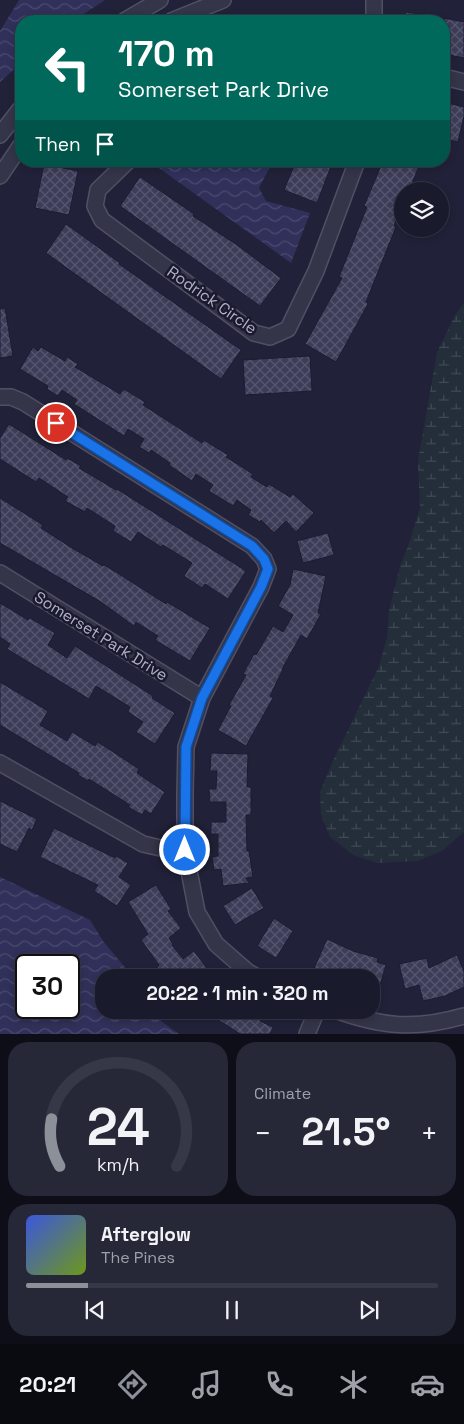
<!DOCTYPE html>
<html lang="en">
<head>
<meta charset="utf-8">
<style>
	:root { --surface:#191a2b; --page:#262737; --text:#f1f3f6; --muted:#9fa1a9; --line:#373847; --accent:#8c9099 }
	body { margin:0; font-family:"Space Grotesk",sans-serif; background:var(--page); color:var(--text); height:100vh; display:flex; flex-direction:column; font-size:19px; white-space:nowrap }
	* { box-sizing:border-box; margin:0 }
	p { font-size:16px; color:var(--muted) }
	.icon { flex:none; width:28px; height:28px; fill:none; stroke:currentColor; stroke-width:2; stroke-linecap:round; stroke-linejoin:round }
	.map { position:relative; height:1034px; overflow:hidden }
	.details { display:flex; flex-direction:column; gap:8px; padding:8px; background:#0e0e18; flex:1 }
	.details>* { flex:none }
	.hud { position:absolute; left:15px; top:15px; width:435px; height:152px; border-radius:20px; box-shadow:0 2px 8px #0003,0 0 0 1px var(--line); background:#00695c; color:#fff; overflow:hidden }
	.fabs { position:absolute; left:394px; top:182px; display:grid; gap:10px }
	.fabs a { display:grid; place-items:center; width:55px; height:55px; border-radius:50%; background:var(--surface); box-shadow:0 2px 8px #0003,0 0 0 1px var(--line); font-size:25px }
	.speed { position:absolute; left:15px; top:954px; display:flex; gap:10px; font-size:25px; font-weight:700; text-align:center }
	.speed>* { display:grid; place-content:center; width:65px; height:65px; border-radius:50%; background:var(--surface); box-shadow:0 2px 8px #0003,0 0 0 1px var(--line); line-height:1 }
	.speed .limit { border:2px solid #111; border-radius:8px; background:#fff; color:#111 }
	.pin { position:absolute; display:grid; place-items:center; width:42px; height:42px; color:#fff; margin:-21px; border:2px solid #fff; border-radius:50%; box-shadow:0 1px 5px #0007 }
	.me { position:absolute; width:55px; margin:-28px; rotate:0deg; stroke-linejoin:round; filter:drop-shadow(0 0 4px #0008) }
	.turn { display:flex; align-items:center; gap:18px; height:105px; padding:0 20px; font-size:22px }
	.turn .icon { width:65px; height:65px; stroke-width:2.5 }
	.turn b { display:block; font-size:35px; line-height:42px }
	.then { display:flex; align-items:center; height:48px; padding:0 20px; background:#0003; gap:10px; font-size:19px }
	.big { font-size:38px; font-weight:800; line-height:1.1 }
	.details .tile { flex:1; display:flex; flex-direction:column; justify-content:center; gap:8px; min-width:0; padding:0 18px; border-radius:20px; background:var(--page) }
	.details .dial { align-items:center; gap:0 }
	.dial svg { height:130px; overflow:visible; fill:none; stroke:var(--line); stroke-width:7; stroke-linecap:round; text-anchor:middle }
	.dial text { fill:var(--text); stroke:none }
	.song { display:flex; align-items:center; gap:15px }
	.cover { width:60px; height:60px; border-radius:8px; background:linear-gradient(135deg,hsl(230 70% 55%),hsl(80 70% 35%)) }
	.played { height:5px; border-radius:2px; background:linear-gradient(90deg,var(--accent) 15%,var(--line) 15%) }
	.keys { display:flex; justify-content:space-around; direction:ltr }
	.heat { display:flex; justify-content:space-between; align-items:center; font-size:28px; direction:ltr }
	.details .tiles { flex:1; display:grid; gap:8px; grid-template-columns:1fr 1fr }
	.tile:last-child { grid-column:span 2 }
	.trip { position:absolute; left:95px; top:969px; width:285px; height:50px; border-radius:20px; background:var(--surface); box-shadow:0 2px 8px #0003,0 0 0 1px var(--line); font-weight:800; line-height:50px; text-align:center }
	.tab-bar { display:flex; height:80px; justify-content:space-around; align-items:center; background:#0a0a11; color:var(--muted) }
	.tab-bar .icon { width:35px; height:35px }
	.tab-bar .current { color:var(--accent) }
	.tab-bar b { font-size:22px; color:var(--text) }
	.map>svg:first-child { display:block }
</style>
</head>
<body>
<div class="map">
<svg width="464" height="1034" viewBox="0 0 464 1034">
	<defs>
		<pattern id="wetland-marsh" width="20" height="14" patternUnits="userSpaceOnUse" patternTransform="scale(1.25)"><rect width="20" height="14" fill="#232e3a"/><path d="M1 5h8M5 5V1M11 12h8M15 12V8" fill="none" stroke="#404a55"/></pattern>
		<pattern id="water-waves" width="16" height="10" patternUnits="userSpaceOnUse" patternTransform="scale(1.25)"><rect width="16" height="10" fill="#30305a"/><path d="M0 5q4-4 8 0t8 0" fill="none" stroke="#4b4b70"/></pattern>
		<pattern id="building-cross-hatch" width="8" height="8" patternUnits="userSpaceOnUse" patternTransform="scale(1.25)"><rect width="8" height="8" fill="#3d3d59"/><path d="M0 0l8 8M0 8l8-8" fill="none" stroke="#56566f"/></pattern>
	</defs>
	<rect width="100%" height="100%" fill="#212239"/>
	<path fill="url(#wetland-marsh)" d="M464 303V832L442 851 417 861 377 863 353 855 330 837 321 815 320 792 332 763 379 666 387 637 389 611 400 566 408 546 420 508 418 461 437 352 455 315Z"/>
	<path fill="url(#water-waves)" fill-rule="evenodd" d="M19 0H105L73 21H21V63L0 82V31Z
		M173 161H273L259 188 266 201 310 213 291 263 159 168Z
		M0 877 90 920 103 941 133 977 104 978V1010H154L161 1021 179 1034H0ZM26 965H69V1008H26Z"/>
	<path fill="url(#building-cross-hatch)" stroke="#1c1c30" d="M406 12 432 16V21H405Z
		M444 18 464 22V58L444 54Z
		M444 102 464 107V116L458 142 444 139Z
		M296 161H333L317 203 284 190Z
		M383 161H421L409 191H402V205L394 226 396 227 366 302 368 304 336 362 305 344 342 278 339 277 367 207 364 206Z
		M44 164 78 171 69 215 35 208Z
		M140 177 194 214 193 216 237 245 281 278 260 306 120 206Z
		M66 224 120 263 119 264 241 350 221 379 46 253Z
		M5 308 13 356 0 358V309Z
		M33 347 38 351 41 347 65 361 67 357 78 364 75 367 120 394 124 389 145 402 143 405 202 443 204 440 228 455 226 457 253 474 251 477 267 487 269 484 290 497 293 494 314 513 296 532 286 521 274 533 261 520 260 522 248 515 251 510 237 500 233 506 209 491 213 485 196 474 192 481 169 465 170 463 151 450 149 453 139 447 144 439 128 429 124 436 74 404 77 400 62 390 58 396 47 389 48 386 20 369Z
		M310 356 312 391 245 395 243 360Z
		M9 424 66 460 67 458 81 466 79 468 116 490 117 489 246 571 228 599 205 584 202 588 184 576 192 563 163 545 161 547 138 532 131 542 113 531 115 526 87 508 85 512 65 501 68 497 39 478 36 482 0 459V438Z
		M0 498 43 525 41 528 72 548 103 566 104 565 119 574 166 604 167 602 210 628 190 661 155 640 158 636 136 622 134 626 101 602 0 543Z
		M328 533 334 555 303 563 297 541Z
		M293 569 326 576 318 613 321 614 307 639 301 635 282 669H283L270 696 273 698 246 746 218 730 231 706 229 705 246 675 243 674 254 654 256 655 273 626 283 632 293 615 278 606 290 585Z
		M0 603 28 620 30 618 55 633 48 645 67 658 75 646 153 696 152 698 175 713 155 744 136 732 143 722 128 712 130 707 96 686 89 699 7 649 10 644 0 637Z
		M0 682 48 711 40 725 67 741 72 732 95 746 98 742 139 769 137 773 165 792 151 814 145 810 142 815 128 807 130 805 89 779 88 781 78 775 79 773 0 725Z
		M211 753 248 754 247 787H251V815H246L247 851H249L253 877 246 878 249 883 223 886 221 869 214 870 212 857 218 856V834H211V822H226V802H210L209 789H216L217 771H210Z
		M0 801 37 819 32 830 29 828 17 852 0 844Z
		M54 828 115 858 116 856 128 863 119 877 131 885 117 906 94 891 98 885 40 857Z
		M156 885 171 909 168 911 181 928 169 938 173 944 172 945 183 959 194 951 214 978H165L157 967 159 965 141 940 148 934 128 902Z
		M252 888 264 908 235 925 223 906Z
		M274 918 293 931 276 958 257 946Z
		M327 939 353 951 378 958 377 962 386 965 374 1005H371V978H337L330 974 329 978H322L312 973Z
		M457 955 464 971V987L445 996 423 1001 419 985 405 989 399 964 427 958 429 968Z
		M203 1010H265L260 1021 273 1027 270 1034H240Z"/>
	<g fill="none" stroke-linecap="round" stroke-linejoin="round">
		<defs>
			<path id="minor" d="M374 0V21
				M124 21 160 0
				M171 21 223 0
				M444 77 464 82
				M0 135 21 108
				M128 161 98 190 95 206 102 220 254 333 270 337 288 329 316 271 357 161
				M0 176 21 145
				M0 397H11L23 402 252 546 264 559 268 569 261 587 202 698 186 747 185 793V850L197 912 216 944 248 972 259 978
				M0 573 202 698
				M0 763 143 844 165 849 185 850
				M335 1010C382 1027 416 1030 464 1016
				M307 1034 317 1010"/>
		</defs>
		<use href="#minor" stroke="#504f64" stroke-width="18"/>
		<use href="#minor" stroke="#353549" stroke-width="15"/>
	</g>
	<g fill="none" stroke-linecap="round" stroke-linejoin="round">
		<defs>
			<path id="route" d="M56 423 252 546 264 559 268 569 261 587 202 698 186 747 185 850"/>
		</defs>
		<use href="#route" stroke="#114b97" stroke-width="12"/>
		<use href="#route" stroke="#1a73e8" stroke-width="9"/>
	</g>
	<g text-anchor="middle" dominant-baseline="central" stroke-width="5" stroke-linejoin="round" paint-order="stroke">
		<g font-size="16" fill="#b0afc6" stroke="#1a1a2e">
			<text transform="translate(212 300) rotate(35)">Rodrick Circle</text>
			<text transform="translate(101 636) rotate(32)">Somerset Park Drive</text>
		</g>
	</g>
</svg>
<div class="fabs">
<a><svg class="icon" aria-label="layers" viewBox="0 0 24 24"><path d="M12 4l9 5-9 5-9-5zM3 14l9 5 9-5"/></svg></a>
</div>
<div class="speed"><div class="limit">30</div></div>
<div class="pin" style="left:56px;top:423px;background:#d93025"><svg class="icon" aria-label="arrive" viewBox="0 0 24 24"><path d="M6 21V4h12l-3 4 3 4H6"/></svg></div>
<svg class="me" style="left:185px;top:850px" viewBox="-20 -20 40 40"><circle r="17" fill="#1a73e8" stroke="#fff" stroke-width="3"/><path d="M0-11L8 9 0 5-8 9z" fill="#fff"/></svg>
<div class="trip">20:22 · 1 min · 320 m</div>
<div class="hud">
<div class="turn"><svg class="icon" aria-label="left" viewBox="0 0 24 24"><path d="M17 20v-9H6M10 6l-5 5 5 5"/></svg><div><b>170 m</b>Somerset Park Drive</div></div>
<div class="then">Then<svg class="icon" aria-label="arrive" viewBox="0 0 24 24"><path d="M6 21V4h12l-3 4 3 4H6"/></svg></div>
</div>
</div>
<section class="details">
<div class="tiles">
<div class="tile dial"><svg viewBox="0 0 100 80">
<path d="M14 69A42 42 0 1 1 86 69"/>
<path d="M14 69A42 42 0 0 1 9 40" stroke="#8c9099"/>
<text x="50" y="56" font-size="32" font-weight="700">24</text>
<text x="50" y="72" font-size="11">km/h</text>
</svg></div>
<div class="tile"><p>Climate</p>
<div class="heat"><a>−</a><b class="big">21.5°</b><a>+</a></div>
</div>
<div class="tile">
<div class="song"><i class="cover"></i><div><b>Afterglow</b><p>The Pines</p></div></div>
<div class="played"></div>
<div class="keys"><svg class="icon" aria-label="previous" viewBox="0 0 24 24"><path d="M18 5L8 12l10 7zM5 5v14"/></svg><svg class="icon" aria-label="pause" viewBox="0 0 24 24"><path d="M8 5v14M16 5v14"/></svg><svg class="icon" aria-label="next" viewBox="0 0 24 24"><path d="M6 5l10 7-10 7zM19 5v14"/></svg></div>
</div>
</div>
</section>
<nav class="tab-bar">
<b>20:21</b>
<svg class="icon current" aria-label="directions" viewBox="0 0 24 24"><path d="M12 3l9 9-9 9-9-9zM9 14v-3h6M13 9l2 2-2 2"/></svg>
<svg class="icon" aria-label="music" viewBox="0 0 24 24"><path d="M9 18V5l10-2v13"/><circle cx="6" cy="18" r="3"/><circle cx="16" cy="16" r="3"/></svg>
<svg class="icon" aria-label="phone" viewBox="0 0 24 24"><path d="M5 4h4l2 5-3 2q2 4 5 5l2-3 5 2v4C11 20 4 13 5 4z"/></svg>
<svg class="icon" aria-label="climate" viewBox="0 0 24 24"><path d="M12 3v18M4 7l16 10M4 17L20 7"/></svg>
<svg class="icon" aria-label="car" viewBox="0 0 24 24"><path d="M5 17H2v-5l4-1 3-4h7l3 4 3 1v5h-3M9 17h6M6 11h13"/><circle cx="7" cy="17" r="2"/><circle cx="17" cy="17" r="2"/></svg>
</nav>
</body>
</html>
